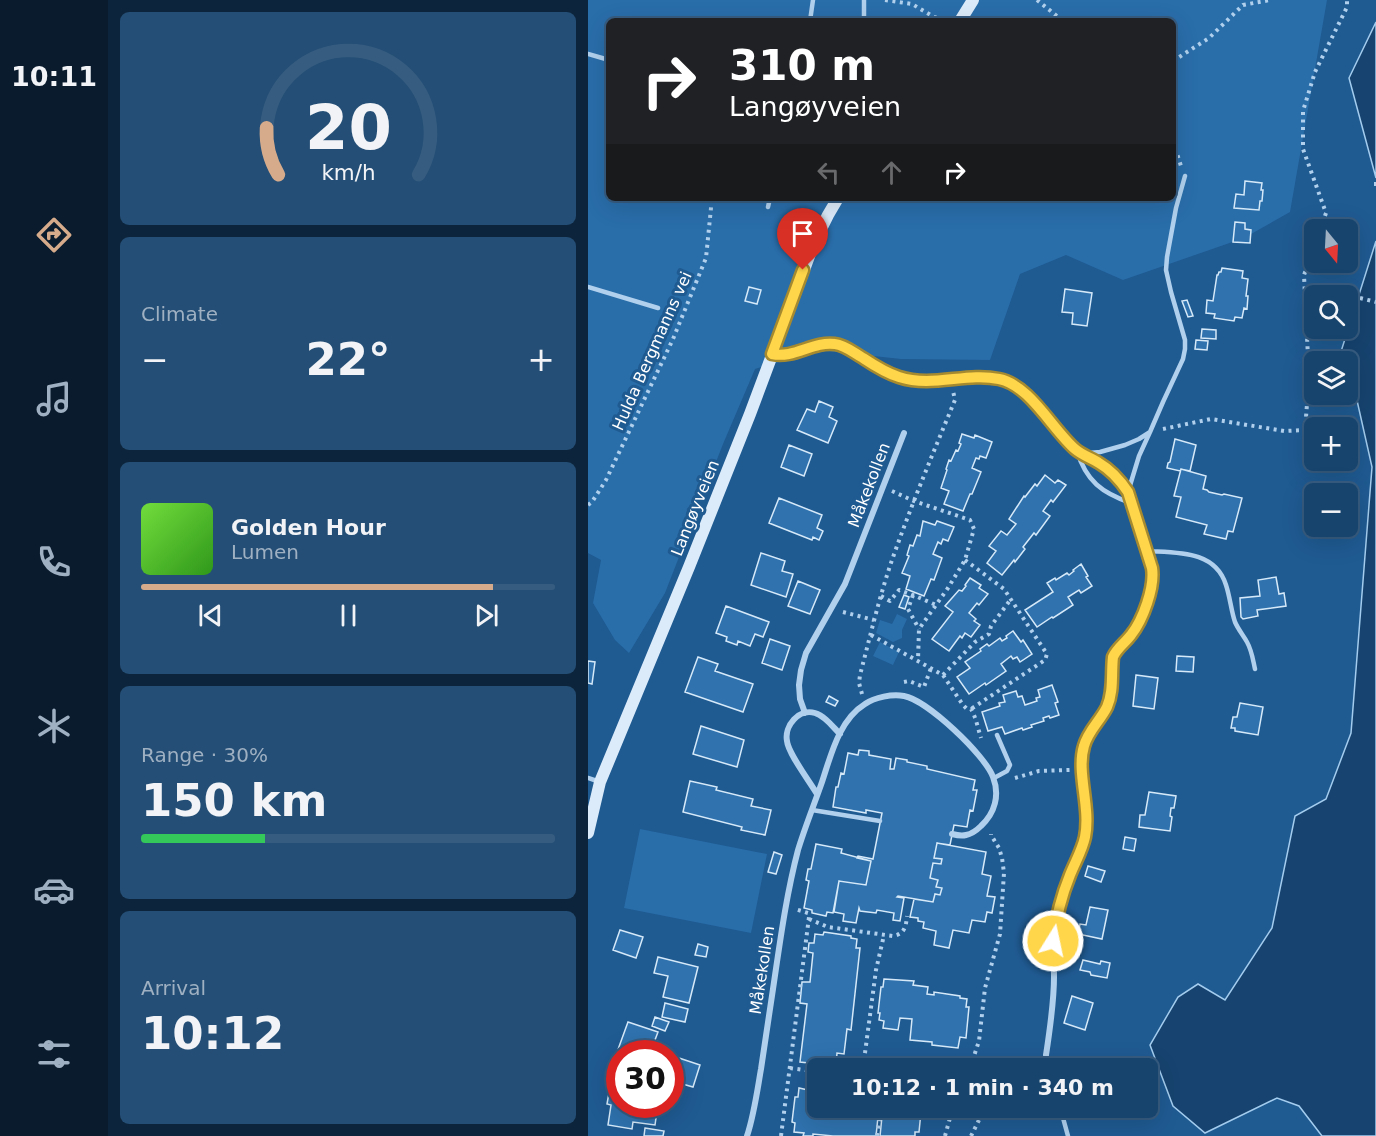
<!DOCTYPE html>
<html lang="en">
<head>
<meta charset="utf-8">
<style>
	:root { --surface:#17446d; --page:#244e75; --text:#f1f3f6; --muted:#9eb0c2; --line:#365c80; --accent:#d6ab8b }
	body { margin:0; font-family:"DejaVu Sans",sans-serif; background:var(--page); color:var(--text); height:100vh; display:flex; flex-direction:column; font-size:22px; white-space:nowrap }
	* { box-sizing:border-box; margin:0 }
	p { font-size:20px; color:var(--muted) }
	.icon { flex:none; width:33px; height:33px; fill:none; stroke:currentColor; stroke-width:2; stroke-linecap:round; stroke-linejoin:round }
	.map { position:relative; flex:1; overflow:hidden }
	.panel { display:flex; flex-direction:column; gap:12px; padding:12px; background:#0d253c; width:480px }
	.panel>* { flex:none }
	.guide { position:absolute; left:18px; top:18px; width:570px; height:183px; border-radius:9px; box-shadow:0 6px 24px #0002,0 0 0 2px var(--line); background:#202124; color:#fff; overflow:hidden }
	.needle { width:39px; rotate:162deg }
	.tools { position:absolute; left:716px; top:219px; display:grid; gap:12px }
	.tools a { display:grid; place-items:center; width:54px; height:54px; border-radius:9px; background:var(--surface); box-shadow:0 6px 24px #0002,0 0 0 2px var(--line); font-size:30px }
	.speed { position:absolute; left:18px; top:1040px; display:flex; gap:12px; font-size:30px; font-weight:700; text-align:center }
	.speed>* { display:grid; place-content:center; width:78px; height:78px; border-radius:50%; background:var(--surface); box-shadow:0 6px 24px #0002,0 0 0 2px var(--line); line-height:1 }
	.speed .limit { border:9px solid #d22; background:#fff; color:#111 }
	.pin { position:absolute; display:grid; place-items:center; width:51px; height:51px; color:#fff; margin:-62px -26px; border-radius:50% 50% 50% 0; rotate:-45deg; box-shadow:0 0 6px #0007 }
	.pin .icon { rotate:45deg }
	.me { position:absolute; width:66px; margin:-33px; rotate:10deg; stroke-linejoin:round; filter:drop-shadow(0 0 4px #0008) }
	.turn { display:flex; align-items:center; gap:21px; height:126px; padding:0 24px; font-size:27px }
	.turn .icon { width:78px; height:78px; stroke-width:2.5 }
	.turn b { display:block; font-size:42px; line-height:51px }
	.lanes { display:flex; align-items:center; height:57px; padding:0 24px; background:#0003; justify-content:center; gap:30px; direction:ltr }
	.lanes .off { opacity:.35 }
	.big { font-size:45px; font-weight:600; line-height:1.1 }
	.panel .tile { flex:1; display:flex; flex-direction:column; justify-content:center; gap:9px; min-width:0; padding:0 21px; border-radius:9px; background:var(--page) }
	.panel .dial { align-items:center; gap:0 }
	.dial svg { height:156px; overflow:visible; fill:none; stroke:var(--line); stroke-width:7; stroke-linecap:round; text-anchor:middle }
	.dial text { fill:var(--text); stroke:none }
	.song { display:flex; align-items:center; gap:18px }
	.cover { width:72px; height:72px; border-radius:9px; background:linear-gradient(135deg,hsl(100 70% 55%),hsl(110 70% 35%)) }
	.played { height:6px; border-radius:3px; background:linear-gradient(90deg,var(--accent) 85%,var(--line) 85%) }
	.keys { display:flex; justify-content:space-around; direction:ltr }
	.heat { display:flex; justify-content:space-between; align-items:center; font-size:33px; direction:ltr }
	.charge { height:9px; border-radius:4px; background:linear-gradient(90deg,#34c759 30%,var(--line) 0) }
	.trip { position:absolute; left:219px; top:1058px; width:351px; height:60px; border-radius:9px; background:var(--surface); box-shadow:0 6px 24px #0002,0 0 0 2px var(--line); font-weight:600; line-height:60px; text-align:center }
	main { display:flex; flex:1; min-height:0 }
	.dock { display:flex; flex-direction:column; width:108px; justify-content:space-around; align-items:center; background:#091b2c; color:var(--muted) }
	.dock .icon { width:42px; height:42px }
	.dock .active { color:var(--accent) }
	.dock b { font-size:27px; color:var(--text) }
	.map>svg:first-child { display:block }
</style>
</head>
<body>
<main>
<nav class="dock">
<b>10:11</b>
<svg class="icon active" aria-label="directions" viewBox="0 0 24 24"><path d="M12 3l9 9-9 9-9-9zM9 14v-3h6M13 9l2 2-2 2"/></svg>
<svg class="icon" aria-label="music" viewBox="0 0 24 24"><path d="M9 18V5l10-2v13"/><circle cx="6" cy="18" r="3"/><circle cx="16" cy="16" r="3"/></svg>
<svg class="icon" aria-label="phone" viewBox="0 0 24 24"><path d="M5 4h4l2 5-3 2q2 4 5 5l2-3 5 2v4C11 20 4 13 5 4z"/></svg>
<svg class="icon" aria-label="climate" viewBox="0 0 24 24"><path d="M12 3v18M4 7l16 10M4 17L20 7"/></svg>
<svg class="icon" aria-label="car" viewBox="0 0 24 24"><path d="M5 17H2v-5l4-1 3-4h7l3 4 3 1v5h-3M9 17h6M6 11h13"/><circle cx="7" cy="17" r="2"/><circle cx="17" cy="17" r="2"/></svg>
<svg class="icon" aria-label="filters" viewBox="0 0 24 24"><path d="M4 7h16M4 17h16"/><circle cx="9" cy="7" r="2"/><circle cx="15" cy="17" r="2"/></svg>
</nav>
<section class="panel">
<div class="tile dial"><svg viewBox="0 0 100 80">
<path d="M14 69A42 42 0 1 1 86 69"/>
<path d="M14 69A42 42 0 0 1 8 45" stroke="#d6ab8b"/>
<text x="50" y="56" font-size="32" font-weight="700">20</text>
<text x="50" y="72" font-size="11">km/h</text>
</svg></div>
<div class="tile"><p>Climate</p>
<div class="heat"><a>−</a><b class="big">22°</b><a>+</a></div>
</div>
<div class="tile">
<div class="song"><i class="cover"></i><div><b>Golden Hour</b><p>Lumen</p></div></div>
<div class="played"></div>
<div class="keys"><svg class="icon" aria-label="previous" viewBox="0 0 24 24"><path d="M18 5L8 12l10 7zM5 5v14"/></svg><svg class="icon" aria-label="pause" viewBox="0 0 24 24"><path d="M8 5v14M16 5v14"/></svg><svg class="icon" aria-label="next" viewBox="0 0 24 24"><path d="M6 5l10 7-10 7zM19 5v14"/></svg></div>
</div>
<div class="tile"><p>Range · 30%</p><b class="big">150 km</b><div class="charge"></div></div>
<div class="tile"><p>Arrival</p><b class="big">10:12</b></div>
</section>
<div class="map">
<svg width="788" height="1136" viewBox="0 0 788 1136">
	<rect width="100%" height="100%" fill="#1f5a91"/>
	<path fill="#296da9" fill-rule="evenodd" d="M0 0H739L702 212 656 238 535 280 478 255 432 274 402 360 313 359 230 350 167 369 135 444 77 593 41 653 27 640 5 603 13 560 0 553ZM21 21H585V198H21Z
		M309 614 319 619 314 630V638L305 642 288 633 292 620 304 624Z
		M292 642 311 652 305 665 285 656Z
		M52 829 179 854 163 933 36 908Z"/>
	<path fill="#16436f" stroke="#a3ccee" stroke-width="1.5" d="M788 22V178L761 78Z
		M788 241V1136H734L711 1106 689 1098 617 1133 585 1106 562 1045 590 997 610 984 637 1000 684 928 707 816 738 799 763 733 784 467 768 396 759 388V362L750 361Z"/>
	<path fill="#2f72ae" stroke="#d5e9f9" stroke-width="1.5" d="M657 181 674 183 673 190H675L674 201H672L671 210 646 208 648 194 656 195Z
		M647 222 657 223V229L663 230 662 243 645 242Z
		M634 268 655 271 654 278 660 279 658 296H660L659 309 656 308 654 318 647 317 646 321 626 318 627 314 618 313 619 300 625 301 629 275H630L631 272H633Z
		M161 287 173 290 169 304 157 301Z
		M477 289 504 293 499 326 484 324 485 313 474 312Z
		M599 300 605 316 600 317 594 301Z
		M614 329 628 330V339L613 338Z
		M608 340 620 341 619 350 607 349Z
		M231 401 245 407 241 417 249 421 240 443 209 430 219 409 227 412Z
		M374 434 386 438 387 435 404 442 398 458 392 456 391 459 388 458 384 468 393 472 384 494H382L375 511 356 504 361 491 353 488 359 470 358 469 361 460 363 461 368 450 370 451 373 444 371 443Z
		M587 439 608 445 602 471 593 469 592 471 579 468 580 463 582 462Z
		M201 445 224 454 216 476 193 467Z
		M593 469 618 476 615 489 619 490 621 492 634 495 636 494 654 498 645 532 640 531 638 539 616 534 619 525 588 517 593 497 586 496Z
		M457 475 467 483 470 480 478 485 465 502 463 500 455 511 462 516 448 535 446 533 435 547 437 549 427 562 426 560 414 575 399 563 408 551 401 546 413 531 419 535 428 524 421 519 436 496 437 497 447 484 449 486Z
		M191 498 234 515 229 528 235 531 231 540 225 537 224 540 181 523Z
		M335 521 347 525 349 521 366 527 360 541 355 539 353 544 350 542 345 554 354 558 346 580 343 579 336 596 318 589 322 576 314 573 321 556 319 555 322 545 325 546 329 535 332 536Z
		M173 553 197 561 194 571 205 574 198 597 163 585Z
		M493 564 500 576 498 577 504 586 493 593 491 590 480 597 485 605 465 618 464 617 449 627 437 610 465 592 459 583 467 578 468 580 479 573 481 575 486 571 485 570Z
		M688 577 691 594 696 593 698 606 669 610 670 616 655 619 653 617 652 598 672 596 670 580Z
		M382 578 393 585 391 588 400 594 391 605 389 603 381 613 388 619 386 621 392 625 383 637 377 633 374 638 372 636 361 651 344 639 365 612 357 606 371 590 374 591 378 586 377 585Z
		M210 581 232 590 222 614 200 606Z
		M316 595 321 597 317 609 311 607Z
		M138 606 181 622 175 637 167 634 162 646 150 641 149 645 138 641 139 637 128 633Z
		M425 631 433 642 435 640 444 654 432 662 429 657 425 659 423 656 413 664 418 671 398 685 397 683 381 694 369 677 382 668 377 662 393 651 392 649 399 644 401 646 412 638 414 641 419 638 418 636Z
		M182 639 202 646 194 670 174 663Z
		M589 656 606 657 605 672 588 671Z
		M110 657 130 664 127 671 165 684 155 712 97 692Z
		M0 661 7 662 4 684 0 683Z
		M548 675 570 678 566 709 545 706Z
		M464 685 470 702 467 703 471 715 462 718 461 716 455 718 456 721 443 725 444 727 435 730 434 728 417 734 414 727 400 731 394 712 412 706 411 703 417 702 415 695 428 691 430 697 434 696 437 705 449 701 448 698 452 697 450 690Z
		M241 696 250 701 247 706 238 702Z
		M652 703 675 707 670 735 647 731V728H643L645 717H649Z
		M113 726 156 740 149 767 105 754Z
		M271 750 281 751V755L303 759 302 769H306L308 758 319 760V762L339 766V769L387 780 385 790H389L385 811 382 810 379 827 366 825 362 845 349 843 346 858 354 859 353 864 345 863 342 878 350 880 348 887 354 888 352 895 347 894 345 902 310 896 309 897 316 898 312 921 305 920 306 913 289 910 288 913 272 911 271 908 268 923 255 921 256 914 246 912 251 881 278 885 283 861 269 858 270 856 285 859 294 813 278 810V813L245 807 248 787H250L253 773 256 774 260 753 270 755Z
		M102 781 129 787 128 790 165 799 163 806 183 810 177 835 153 830 154 827 95 812Z
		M561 792 588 796 586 808H583L582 816 584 817 582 831 551 827 552 815H557Z
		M537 837 548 839 546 851 535 849Z
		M349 843 398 852 394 874 403 876 399 896 407 897 404 913 399 912 397 922 384 920 381 933 365 930 361 948 346 945 348 931 335 928 336 922 330 921V918L322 917 326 899 345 902 347 894 352 895 354 888 348 887 350 880 342 878 345 863 353 864 354 859 346 858Z
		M228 844 254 849 253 853 283 861 278 885 251 881 245 913 239 912 238 916 224 913V910L216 908 221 881 218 880 220 869H223Z
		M186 852 194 855 188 874 180 872Z
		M500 866 517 871 513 882 497 876Z
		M502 907 520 910 514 939 490 934 492 924 498 925Z
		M32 930 55 937 48 958 25 950Z
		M236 932 263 936V938L269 939 268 948H272L263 1030 259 1029 256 1054 249 1053 248 1066 212 1062 219 1004 212 1003 214 982H222L225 953 220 952 221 943H226L227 934 235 935Z
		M110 944 120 947 118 957 107 955Z
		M70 957 110 967 101 1003 75 997 80 976 66 973Z
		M495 960 512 964 513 961 522 963 519 978 503 975 502 972 492 970Z
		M296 979 326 981 325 985 340 987 339 994 346 995V992L372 996V998L379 999 378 1007H381L378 1038 372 1037 370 1048 344 1045V1042L322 1040 324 1019 312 1018 310 1030 295 1028 296 1021 291 1020 292 1013H290L293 987H295Z
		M484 996 505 1003 497 1030 476 1023Z
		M77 1003 100 1009 97 1022 74 1017Z
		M67 1017 81 1022 77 1031 64 1026Z
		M40 1022 70 1032 67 1040 69 1041 66 1049H64L62 1053H32V1056L28 1055Z
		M91 1058 112 1065 105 1087 84 1081Z
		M22 1087 32 1089V1104H70L67 1125 45 1122 44 1129 20 1125 23 1105 19 1104Z
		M220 1087 230 1088V1107H291L288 1136H245L225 1134V1136H215L216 1133 206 1132 207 1123 204 1122 207 1097H210L211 1088 220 1090Z
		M295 1107H328L327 1111 333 1112 331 1132H327V1136H292Z
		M57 1128 76 1131 75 1136H56Z"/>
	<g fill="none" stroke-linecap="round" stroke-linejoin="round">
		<path stroke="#b0d0ed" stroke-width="4" stroke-dasharray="3 4.5" stroke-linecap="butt" d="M297 0 324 4 346 17 359 20
			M449 0 475 21
			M585 61 621 38 655 5 682 0
			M585 141 593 166
			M786 184H788
			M732 230 738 213 715 149V111L727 72 759 7V0
			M772 298 788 302
			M575 429 623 419 696 431 717 430 721 378 716 275 726 248
			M304 491 326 501 382 520 386 529 377 560 360 588 331 629 330 660
			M0 505 4 502 18 480 85 339 118 258 124 198
			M377 560 416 589 459 654 457 660 383 709
			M325 595 320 609 331 629
			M293 596 302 601 311 590 325 595 348 605
			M255 612 286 620
			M283 635 355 675 375 705 379 709H383C388 717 390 729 393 738
			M355 675 387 642 401 634 403 626 423 599
			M316 682 321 681 336 687 343 668
			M274 694 271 683 272 675C282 637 291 598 304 560 323 506 345 453 367 400L365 391
			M427 778 451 771 482 770
			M221 919 240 927 305 936C317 934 318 926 319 916
			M277 1061 335 1068
			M202 1068 230 1072
			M275 1068 288 970 296 935
			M382 1068 391 1041 397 988 412 934 416 873 414 858 411 848 403 835V834
			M193 1136 221 917 220 913 207 909
			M289 1136 293 1107
			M357 1136 365 1107
			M383 1136 391 1120 404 1107"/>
		<path stroke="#b0d0ed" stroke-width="4.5" d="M276 0V21
			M222 21 225 0
			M0 54 21 60
			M180 207 182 198
			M0 287 70 308
			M540 492 551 456 562 432
			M543 503C514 493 498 481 489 451L501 453 512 452 537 445 551 439 562 432 575 402 595 359 597 349V340L583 292 578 270 579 257 588 208 597 176
			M558 551C589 553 627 550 638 585 642 597 643 610 647 622 650 629 655 635 659 642 664 651 665 660 667 669
			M0 778 12 782
			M406 778 419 771 422 765 409 735
			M224 810 292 821
			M458 1055 462 1068
			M472 1107 480 1136"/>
		<path stroke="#b0d0ed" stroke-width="6" d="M185 354C206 359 225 341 247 344 264 346 279 363 294 371 299 373 306 375 311 377 345 388 378 372 411 379 442 385 464 429 487 449 494 455 503 458 511 463 523 470 532 479 540 492L563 568C567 587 555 620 543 635 537 642 529 648 525 657 523 674 526 691 519 706 512 722 498 733 495 750 490 774 501 799 499 823 497 845 489 856 482 875 476 890 471 906 467 923 464 941 466 959 466 977 466 1003 462 1029 458 1055
			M217 713 212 699 211 685 213 670 218 653 257 584 316 433
			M229 794C222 782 200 753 199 741 196 726 211 708 227 713 237 716 245 727 252 734
			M159 1136C166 1115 169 1092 173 1069 177 1043 181 1016 185 989 192 942 198 896 210 850 217 827 226 805 234 782 243 755 251 720 277 704 287 697 304 694 316 696 339 700 397 755 405 777 412 795 407 813 393 826 389 830 383 834 378 835 374 836 368 835 364 834"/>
		<path stroke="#dcebfa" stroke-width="12" d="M372 21 385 0
			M0 833 12 782 101 567 162 414 226 243 240 215 250 198"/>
	</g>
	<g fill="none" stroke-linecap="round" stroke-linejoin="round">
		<defs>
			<path id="route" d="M215 270 184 354C206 359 225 341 247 344 257 345 266 353 275 358 287 366 298 373 311 377 345 388 378 372 411 379 442 385 464 429 487 449 494 455 503 458 511 463 523 470 532 480 540 492L564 568C567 587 555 620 543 635 537 643 529 648 525 657 523 674 526 691 519 707 512 721 500 731 496 746 488 772 503 807 497 837 494 851 487 862 482 875 473 897 468 918 465 941"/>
		</defs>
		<use href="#route" stroke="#a68a30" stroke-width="15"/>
		<use href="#route" stroke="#ffd54a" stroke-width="10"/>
	</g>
	<g text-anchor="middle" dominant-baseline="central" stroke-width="6" stroke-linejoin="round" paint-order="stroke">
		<g font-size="16" fill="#fff" stroke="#1f5a91">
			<text transform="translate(64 351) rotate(-66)">Hulda Bergmanns vei</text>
			<text transform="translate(281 485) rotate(-69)">Måkekollen</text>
			<text transform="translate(107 508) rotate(-68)">Langøyveien</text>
			<text transform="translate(174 970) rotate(-81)">Måkekollen</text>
		</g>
	</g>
</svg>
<div class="tools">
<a><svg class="needle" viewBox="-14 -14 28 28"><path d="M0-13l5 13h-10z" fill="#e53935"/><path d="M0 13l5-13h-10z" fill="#9eb0c2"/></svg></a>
<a><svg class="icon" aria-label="search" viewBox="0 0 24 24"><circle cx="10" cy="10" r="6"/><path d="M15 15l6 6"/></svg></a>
<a><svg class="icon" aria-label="layers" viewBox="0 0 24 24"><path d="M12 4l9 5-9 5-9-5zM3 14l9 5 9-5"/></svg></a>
<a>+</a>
<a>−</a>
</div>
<div class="speed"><div class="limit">30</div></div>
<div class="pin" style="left:215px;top:270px;background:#d93025"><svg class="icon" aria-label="arrive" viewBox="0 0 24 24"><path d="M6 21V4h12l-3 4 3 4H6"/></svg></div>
<svg class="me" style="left:465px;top:941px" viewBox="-20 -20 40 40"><circle r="17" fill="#ffd54a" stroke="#fff" stroke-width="3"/><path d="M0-11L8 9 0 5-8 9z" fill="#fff"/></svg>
<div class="trip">10:12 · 1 min · 340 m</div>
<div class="guide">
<div class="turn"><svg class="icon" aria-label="right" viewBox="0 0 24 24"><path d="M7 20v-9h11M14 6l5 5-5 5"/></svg><div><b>310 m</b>Langøyveien</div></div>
<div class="lanes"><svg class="icon off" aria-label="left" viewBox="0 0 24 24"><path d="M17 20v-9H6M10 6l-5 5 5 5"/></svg><svg class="icon off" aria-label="ahead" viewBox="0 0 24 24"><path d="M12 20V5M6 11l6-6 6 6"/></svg><svg class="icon" aria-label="right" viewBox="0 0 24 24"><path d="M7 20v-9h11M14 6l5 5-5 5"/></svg></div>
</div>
</div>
</main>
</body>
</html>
